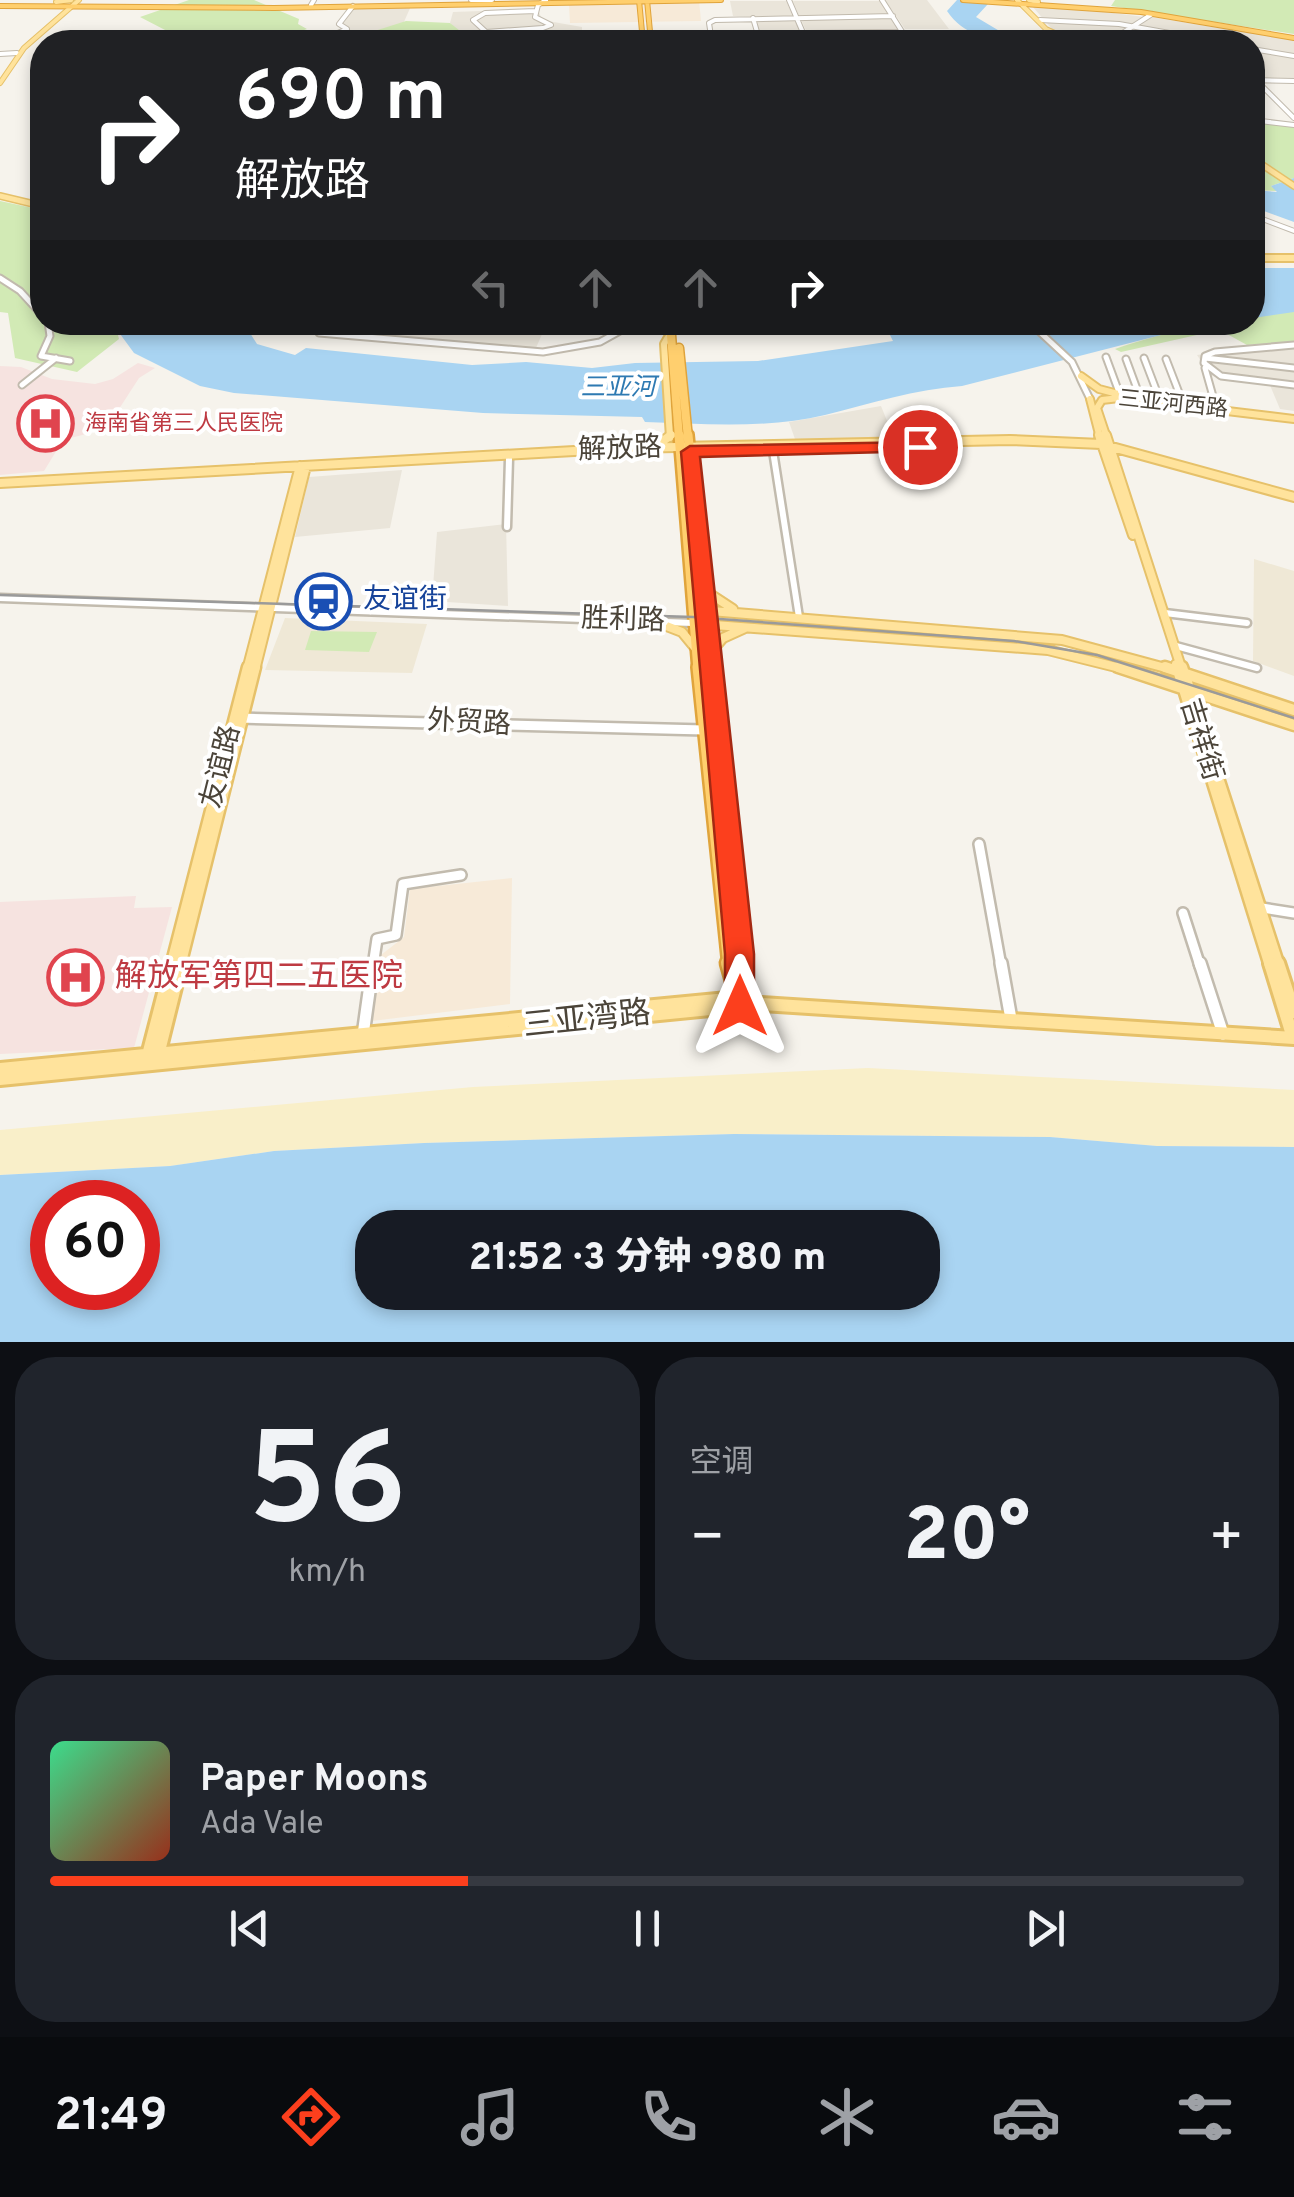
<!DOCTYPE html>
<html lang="zh">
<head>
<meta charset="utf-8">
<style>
	:root { --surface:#171b24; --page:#20242c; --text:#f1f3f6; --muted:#9ea1a6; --line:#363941; --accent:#fc3f1d }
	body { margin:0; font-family:Overpass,"Noto Sans SC",sans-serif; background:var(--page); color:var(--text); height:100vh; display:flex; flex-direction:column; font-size:38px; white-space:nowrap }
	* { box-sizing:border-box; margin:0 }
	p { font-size:32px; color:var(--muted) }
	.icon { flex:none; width:55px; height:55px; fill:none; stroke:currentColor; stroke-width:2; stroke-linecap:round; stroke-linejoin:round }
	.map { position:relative; height:1342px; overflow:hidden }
	.panel { display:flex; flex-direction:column; gap:15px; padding:15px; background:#0d0f14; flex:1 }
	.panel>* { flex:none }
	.guide { position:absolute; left:30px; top:30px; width:1235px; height:305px; border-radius:40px; box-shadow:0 5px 15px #0003; background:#202124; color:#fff; overflow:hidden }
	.speed { position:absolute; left:30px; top:1180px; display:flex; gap:20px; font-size:50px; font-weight:700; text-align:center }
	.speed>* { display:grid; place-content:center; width:130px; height:130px; border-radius:50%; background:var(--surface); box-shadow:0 5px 15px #0003; line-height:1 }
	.speed .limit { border:15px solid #d22; background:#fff; color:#111 }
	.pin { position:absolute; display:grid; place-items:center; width:85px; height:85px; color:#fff; margin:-42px; border:5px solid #fff; border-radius:50%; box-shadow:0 2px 10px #0007 }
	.me { position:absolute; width:110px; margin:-55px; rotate:0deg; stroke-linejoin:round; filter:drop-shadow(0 0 8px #0008) }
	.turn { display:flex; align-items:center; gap:35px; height:210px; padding:0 40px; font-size:45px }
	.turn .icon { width:130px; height:130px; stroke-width:2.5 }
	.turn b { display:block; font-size:70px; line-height:85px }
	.lanes { display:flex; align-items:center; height:95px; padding:0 40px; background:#0003; justify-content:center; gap:50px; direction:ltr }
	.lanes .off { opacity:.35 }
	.big { font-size:75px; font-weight:800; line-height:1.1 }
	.panel .widget { flex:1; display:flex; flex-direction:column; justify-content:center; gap:15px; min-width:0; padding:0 35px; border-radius:40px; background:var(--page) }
	.panel .dial { align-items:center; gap:0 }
	.dial b { font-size:130px; line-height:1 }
	.song { display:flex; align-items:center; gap:30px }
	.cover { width:120px; height:120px; border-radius:15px; background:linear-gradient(135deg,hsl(150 70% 55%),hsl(10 70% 35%)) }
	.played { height:10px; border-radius:5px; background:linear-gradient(90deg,var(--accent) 35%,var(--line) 35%) }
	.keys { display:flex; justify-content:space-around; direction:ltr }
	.heat { display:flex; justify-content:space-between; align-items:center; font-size:55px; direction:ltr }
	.panel .tiles { flex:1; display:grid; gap:15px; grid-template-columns:1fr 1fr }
	.widget:last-child { grid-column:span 2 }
	.trip { position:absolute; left:355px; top:1210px; width:585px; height:100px; border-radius:40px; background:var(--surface); box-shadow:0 5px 15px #0003; font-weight:800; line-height:100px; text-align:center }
	.tab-bar { display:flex; height:160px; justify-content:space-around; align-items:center; background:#090b0e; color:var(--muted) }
	.tab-bar .icon { width:70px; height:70px }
	.tab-bar .current { color:var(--accent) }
	.tab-bar b { font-size:45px; color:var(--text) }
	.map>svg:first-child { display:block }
</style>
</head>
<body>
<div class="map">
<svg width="1294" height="1342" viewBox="0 0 1294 1342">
	<rect width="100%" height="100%" fill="#f6f3ec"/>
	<path fill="#eae5da" d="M885 0H927L949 29H905Z
		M730 1H786L800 32 759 33 755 18 766 17 733 16Z
		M793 1H880L899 32 915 42H860L857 38H873L870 30 851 31 857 42H811L800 17 819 16H799Z
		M411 6 403 24 347 41 335 37 348 30 341 23 356 7Z
		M1032 6 1083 9 1144 17 1109 38 1082 42 1053 30Z
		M538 9 542 20 582 27V42H459L460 34 450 23 453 12Z
		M1151 17 1294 40V79H1260L1253 73 1252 42H1190L1195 38H1190L1183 42H1153L1122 36Z
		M407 323H547L535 350 395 339Z
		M1294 342V411L1280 409 1269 383 1211 376 1197 355Z
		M881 406 894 438 796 442 789 422Z
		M402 470 390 528 295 537 309 477Z
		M506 524 508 606 432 601 437 532Z"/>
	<path fill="#f7ead8" d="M699 0 701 21 570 23 569 5Z
		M512 878 510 1004 372 1021 381 955 404 937 410 889Z"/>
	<path fill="#efe8d6" d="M1254 559 1294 571V676L1253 661Z
		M285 618 427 624 412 673 265 670Z"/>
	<path fill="#f6e3e0" d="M138 363 155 368 139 378 117 412 99 414 86 434 63 440 44 471 0 475V366L21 367 52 379 95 384 113 379Z
		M136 896 134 908 172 907 134 1048 0 1054V902Z"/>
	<path fill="#d2eab5" d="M189 0H254L299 19 298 24 307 29 270 42H166L167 31 140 17Z
		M1115 0H1294V34L1111 6Z
		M406 21 450 23 464 34 450 42H340Z
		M1252 121 1294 127V178L1271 186 1278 191 1253 190Z
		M0 201 42 210V322L115 323 119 339 77 372 15 358 8 313 0 312Z
		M1294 310V342L1247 345 1227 334 1237 326 1121 352 1115 349C1162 333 1203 323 1252 322L1253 316Z
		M311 631 377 632 369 652 305 650Z"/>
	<path fill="#f9efc9" d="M868 1068 1294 1090V1147L1156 1146 1050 1137 734 1134 424 1143 274 1151 170 1166 0 1175V1130L473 1087Z"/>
	<path fill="#a9d4f2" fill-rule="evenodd" d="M957 0H986L988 4 976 17 1018 42C991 42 963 35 947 11Z
		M1294 178V222L1253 207 1252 190 1277 192 1271 186Z
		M1260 268H1294V312L1253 318V273L1260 272Z
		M112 323H197L250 333 257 344 295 355 306 348 472 365 526 362 592 368 635 363 758 361 893 341 888 331 931 323H1230L1161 335 962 386C916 389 869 404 825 415 768 429 703 424 645 422L642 417 483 413 234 393 200 386 134 353Z
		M734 1134 1050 1137 1157 1146 1294 1147V1342H0V1175L170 1166 274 1151 424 1143ZM52 1202H138V1288H52ZM372 1228H922V1292H372Z"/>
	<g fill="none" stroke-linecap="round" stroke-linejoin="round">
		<defs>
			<path id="minor-far4" d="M471 0H492
				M789 0 807 42
				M882 0 903 33 918 42
				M311 5 314 0
				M536 11 485 13 473 20 486 32 543 28 551 25 535 17 538 5 546 0
				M753 18 760 42
				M1040 20 1119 24 1220 42
				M711 34 902 32
				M1117 36 1145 42
				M317 42 347 29 339 24 353 6
				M712 42 709 23 715 20 893 16
				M1097 42 1121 34 1152 14
				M1252 49 1294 56
				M0 54 17 53
				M1252 76 1294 118
				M1254 80 1294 81
				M1252 120 1294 125
				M1252 215 1294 231"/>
			<path id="minor-far3" d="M0 278 20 291 42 315
				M48 322 50 336 41 356 70 361
				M1029 322 1072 362 1090 399
				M319 333 543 352 600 342 636 322
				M1294 345 1215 352 1205 356 1204 363 1221 376 1294 385
				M1106 357 1120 395
				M1144 358 1160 400
				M1205 358 1294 368
				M1126 359 1140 397
				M1166 359 1183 403
				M1205 368 1216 407
				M22 385 56 358"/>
			<path id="minor-far2" d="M773 451 799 617
				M507 527 509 459
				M0 598 693 623
				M1165 613 1247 623
				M1176 646 1257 668"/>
			<path id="minor-far1" d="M239 718 704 730
				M979 844 1001 966
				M1262 908 1294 913
				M1183 913 1200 966
				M373 966 377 939 396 935 403 884 461 875"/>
			<path id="minor" d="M1001 963 1011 1019
				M1200 963 1223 1034
				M363 1035 373 963"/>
			<path id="major-far5" d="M1017 0 1046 29 1074 42
				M1029 0 1038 2
				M56 2 71 0
				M0 83 24 48 79 0"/>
			<path id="major-far4" d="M1252 158 1294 186
				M0 196 42 206"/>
			<path id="major-far3" d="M1252 258H1294
				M1081 376 1099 389 1118 394
				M1090 399 1100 438
				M670 438 664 344 671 332
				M1107 438 1097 408 1102 400 1119 398 1294 419"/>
			<path id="major-far2" d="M1099 435 1133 535
				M1106 435 1182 670
				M655 447 671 435
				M0 483 627 448 1010 440 1101 444 1294 497
				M704 590 733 609
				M699 610 1062 640 1173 670
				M656 622 682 632 696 649
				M701 624 1048 650 1128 670
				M711 652 723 638 745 628
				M1176 664 1178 670
				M247 670 300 466
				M255 670 306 466"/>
			<path id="major-far1" d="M1118 667 1294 725
				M1165 667 1294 710
				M1177 667 1270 966
				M1182 667 1279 966
				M171 966 248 667
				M180 966 255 667"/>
			<path id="major" d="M1270 963 1293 1038
				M1278 963 1294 1012
				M147 1059 172 963
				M157 1059 181 963
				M0 1069 738 998 739 1003
				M0 1079 761 1004 1294 1038"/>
			<path id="highway-far4" d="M639 0 643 42
				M647 0 651 42
				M963 0 1141 12 1294 38
				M0 6 274 8 721 0"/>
			<path id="highway-far3" d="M670 322 679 438
				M679 348 688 438"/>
			<path id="highway-far2" d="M679 435 698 670
				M688 435 711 670"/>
			<path id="highway-far1" d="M698 667 729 966
				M711 667 739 966"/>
			<path id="highway" d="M728 963 738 998
				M739 963V987"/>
		</defs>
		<use href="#minor-far4" stroke="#c2bbae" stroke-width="6"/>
		<use href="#minor-far3" stroke="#c2bbae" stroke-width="9"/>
		<use href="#minor-far2" stroke="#c2bbae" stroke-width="11"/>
		<use href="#minor-far1" stroke="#c2bbae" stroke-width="14"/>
		<use href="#minor" stroke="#c2bbae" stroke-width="16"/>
		<use href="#major-far5" stroke="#e6c16a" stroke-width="6"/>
		<use href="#major-far4" stroke="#e6c16a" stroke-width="8"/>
		<use href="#major-far3" stroke="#e6c16a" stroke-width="10"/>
		<use href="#major-far2" stroke="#e6c16a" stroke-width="12"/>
		<use href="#major-far1" stroke="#e6c16a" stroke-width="15"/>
		<use href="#major" stroke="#e6c16a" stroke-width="18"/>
		<use href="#highway-far4" stroke="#e0a43c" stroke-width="6"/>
		<use href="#highway-far3" stroke="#e0a43c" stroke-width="11"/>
		<use href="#highway-far2" stroke="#e0a43c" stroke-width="14"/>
		<use href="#highway-far1" stroke="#e0a43c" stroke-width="16"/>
		<use href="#highway" stroke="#e0a43c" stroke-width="19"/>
		<use href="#minor-far4" stroke="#fff" stroke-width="4"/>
		<use href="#minor-far3" stroke="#fff" stroke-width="5"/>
		<use href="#minor-far2" stroke="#fff" stroke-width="6"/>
		<use href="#minor-far1" stroke="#fff" stroke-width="9"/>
		<use href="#minor" stroke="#fff" stroke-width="11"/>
		<use href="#major-far5" stroke="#ffe39c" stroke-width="4"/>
		<use href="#major-far4" stroke="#ffe39c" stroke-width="5"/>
		<use href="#major-far3" stroke="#ffe39c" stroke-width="6"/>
		<use href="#major-far2" stroke="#ffe39c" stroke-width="8"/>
		<use href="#major-far1" stroke="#ffe39c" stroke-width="10"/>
		<use href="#major" stroke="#ffe39c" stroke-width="12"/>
		<use href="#highway-far4" stroke="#ffcf6e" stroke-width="4"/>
		<use href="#highway-far3" stroke="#ffcf6e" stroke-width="8"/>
		<use href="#highway-far2" stroke="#ffcf6e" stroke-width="9"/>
		<use href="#highway-far1" stroke="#ffcf6e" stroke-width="11"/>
		<use href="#highway" stroke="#ffcf6e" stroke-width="14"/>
		<path stroke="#9a9a9a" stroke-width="2.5" d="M0 595 693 617 1014 641 1097 655 1294 718"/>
	</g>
	<path fill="#fc3f1d" stroke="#a42913" stroke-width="2.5" d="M920 442 929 447 926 451 700 457 754 954V1006L750 1016 740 1021 729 1016 725 1006V954L681 452 690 446Z"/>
	<defs>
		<symbol id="hospital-ring" viewBox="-11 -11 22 22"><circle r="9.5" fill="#fff" stroke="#e0444e" stroke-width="1.5"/><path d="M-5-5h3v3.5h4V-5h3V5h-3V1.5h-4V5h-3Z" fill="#e0444e"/></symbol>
		<symbol id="station-ring" viewBox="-11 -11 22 22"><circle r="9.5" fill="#fff" stroke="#1a4fb4" stroke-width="1.5"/><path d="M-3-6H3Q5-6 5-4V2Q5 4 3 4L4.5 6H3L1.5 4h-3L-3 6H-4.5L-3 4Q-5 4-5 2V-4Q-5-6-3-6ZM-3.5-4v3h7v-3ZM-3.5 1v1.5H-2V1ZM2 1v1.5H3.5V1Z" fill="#1a4fb4"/></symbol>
	</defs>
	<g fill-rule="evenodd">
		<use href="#hospital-ring" x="14" y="392" width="63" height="63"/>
		<use href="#station-ring" x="292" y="570" width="63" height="63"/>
		<use href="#hospital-ring" x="44" y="946" width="63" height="63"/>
	</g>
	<g text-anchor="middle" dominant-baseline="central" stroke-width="8" stroke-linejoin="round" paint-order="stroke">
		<g font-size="22" fill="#4b4439" stroke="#fff">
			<text transform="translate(1173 405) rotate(6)">三亚河西路</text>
		</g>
		<g font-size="22" fill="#be3a42" stroke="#fff" text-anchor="start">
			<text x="85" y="424">海南省第三人民医院</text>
		</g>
		<g font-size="25" font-style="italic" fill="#2e7ab2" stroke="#fff">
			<text x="618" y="389">三亚河</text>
		</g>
		<g font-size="28" fill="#4b4439" stroke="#fff">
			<text transform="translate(620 450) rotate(-2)">解放路</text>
			<text transform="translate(623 621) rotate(2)">胜利路</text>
			<text transform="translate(469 724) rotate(3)">外贸路</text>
			<text transform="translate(1200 740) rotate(73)">吉祥街</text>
			<text transform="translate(222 767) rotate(-76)">友谊路</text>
		</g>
		<g font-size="28" fill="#164399" stroke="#fff" text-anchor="start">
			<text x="363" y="601">友谊街</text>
		</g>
		<g font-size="32" fill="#be3a42" stroke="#fff" text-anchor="start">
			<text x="115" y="978">解放军第四二五医院</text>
		</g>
		<g font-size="32" fill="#4b4439" stroke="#fff">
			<text transform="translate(587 1021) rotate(-6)">三亚湾路</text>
		</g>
	</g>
</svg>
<div class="speed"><div class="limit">60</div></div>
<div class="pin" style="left:920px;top:447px;background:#d93025"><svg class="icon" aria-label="arrive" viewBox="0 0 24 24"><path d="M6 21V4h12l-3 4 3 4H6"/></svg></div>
<svg class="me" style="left:740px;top:1006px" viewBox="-20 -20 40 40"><path d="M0-17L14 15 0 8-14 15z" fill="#fc3f1d" stroke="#fff" stroke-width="4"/></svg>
<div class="trip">21:52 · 3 分钟 · 980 m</div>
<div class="guide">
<div class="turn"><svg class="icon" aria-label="right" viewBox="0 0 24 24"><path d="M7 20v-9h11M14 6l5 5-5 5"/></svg><div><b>690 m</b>解放路</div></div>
<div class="lanes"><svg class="icon off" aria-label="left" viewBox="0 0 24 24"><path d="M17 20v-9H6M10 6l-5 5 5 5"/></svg><svg class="icon off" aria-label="ahead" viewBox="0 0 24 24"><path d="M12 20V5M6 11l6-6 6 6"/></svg><svg class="icon off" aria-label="ahead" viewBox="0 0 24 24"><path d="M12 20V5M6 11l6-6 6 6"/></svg><svg class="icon" aria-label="right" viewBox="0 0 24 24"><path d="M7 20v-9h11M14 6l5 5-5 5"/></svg></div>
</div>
</div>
<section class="panel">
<div class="tiles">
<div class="widget dial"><b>56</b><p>km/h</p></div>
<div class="widget"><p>空调</p>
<div class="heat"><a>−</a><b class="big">20°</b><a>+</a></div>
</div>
<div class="widget">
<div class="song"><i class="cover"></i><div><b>Paper Moons</b><p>Ada Vale</p></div></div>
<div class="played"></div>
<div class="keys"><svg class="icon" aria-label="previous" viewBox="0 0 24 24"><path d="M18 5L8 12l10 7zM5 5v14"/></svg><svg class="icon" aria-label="pause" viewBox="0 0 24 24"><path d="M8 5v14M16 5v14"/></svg><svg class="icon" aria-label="next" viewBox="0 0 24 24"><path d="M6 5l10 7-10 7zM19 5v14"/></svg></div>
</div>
</div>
</section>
<nav class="tab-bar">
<b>21:49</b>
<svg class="icon current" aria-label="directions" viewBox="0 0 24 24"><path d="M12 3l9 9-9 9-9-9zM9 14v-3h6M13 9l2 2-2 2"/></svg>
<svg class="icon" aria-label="music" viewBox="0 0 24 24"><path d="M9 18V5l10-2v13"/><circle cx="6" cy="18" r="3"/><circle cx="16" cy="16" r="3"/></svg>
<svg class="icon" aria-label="phone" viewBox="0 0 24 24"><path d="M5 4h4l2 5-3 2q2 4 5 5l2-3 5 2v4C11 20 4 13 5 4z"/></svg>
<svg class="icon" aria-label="climate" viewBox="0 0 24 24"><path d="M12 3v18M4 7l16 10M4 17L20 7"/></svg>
<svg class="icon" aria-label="car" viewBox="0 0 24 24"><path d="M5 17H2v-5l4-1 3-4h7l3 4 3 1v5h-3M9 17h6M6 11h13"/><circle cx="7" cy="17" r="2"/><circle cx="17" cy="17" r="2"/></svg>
<svg class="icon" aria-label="filters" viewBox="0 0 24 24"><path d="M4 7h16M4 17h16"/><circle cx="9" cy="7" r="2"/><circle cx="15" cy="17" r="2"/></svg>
</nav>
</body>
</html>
